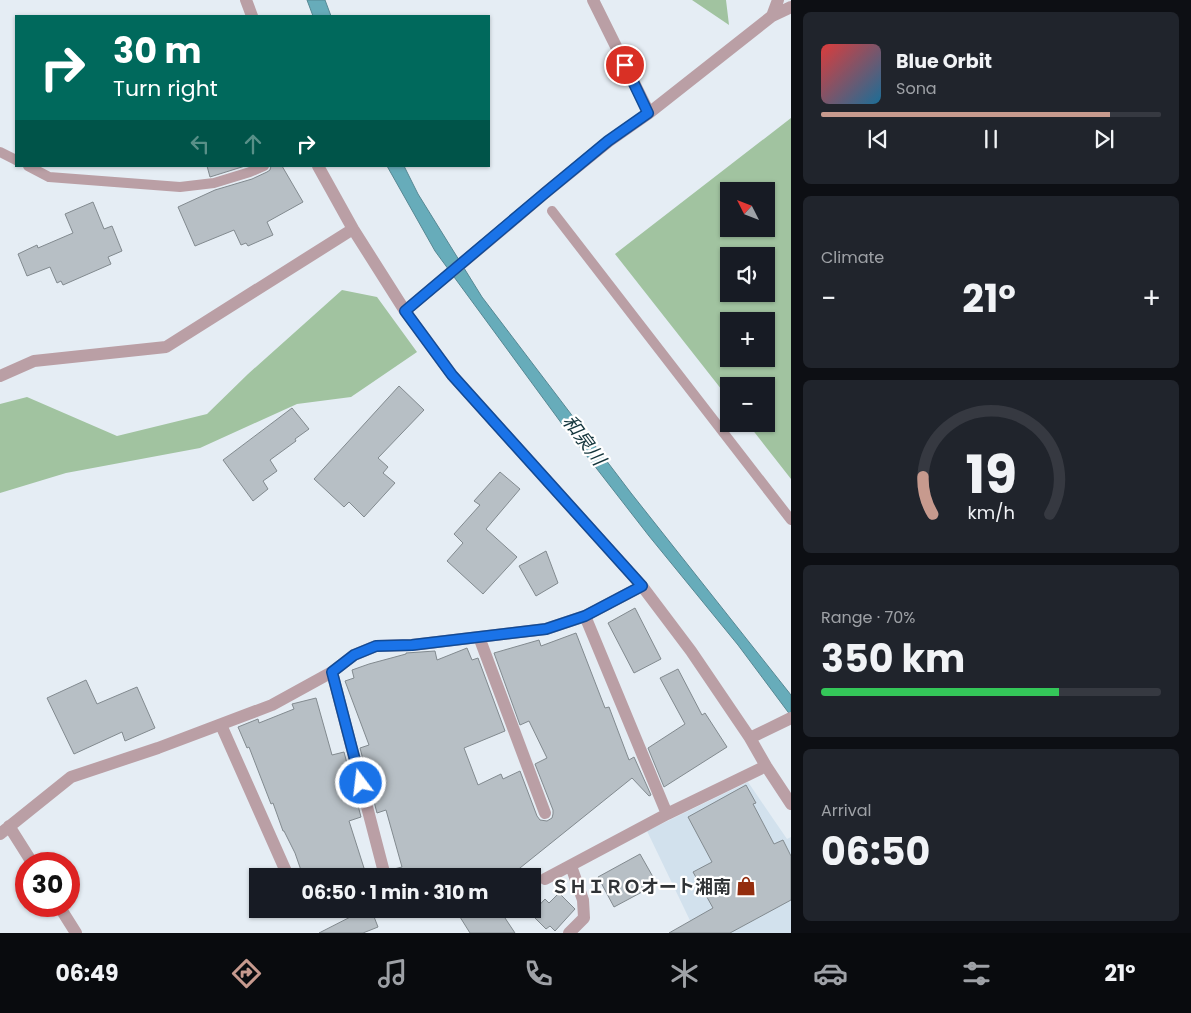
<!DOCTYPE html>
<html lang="en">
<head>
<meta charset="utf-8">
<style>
	:root { --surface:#171b24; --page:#20242c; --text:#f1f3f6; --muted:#9ea1a6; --line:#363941; --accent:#c79a8e }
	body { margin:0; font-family:Poppins,"Noto Sans JP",sans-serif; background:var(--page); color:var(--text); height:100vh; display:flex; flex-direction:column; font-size:19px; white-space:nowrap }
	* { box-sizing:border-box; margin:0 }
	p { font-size:16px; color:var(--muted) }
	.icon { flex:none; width:28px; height:28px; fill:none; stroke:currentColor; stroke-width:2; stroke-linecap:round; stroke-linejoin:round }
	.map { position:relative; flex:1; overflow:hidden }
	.panel { display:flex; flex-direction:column; gap:12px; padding:12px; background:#0d0f14; width:400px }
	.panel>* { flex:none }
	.guide { position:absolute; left:15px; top:15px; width:475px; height:152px; border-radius:0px; box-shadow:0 1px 4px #0004; background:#00695c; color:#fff; overflow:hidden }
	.needle { width:32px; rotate:312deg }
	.tools { position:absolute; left:720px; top:182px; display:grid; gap:10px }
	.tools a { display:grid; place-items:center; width:55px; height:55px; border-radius:0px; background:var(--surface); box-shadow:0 1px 4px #0004; font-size:25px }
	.speed { position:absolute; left:15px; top:852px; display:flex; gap:10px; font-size:25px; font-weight:700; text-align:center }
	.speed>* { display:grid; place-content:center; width:65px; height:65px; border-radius:50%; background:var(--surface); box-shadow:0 1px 4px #0004; line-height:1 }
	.speed .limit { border:8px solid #d22; background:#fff; color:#111 }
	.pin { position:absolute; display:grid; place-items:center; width:42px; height:42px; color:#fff; margin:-21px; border:2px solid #fff; border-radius:50%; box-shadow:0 1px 5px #0007 }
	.me { position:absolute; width:55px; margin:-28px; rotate:345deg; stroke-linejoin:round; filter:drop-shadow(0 0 4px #0008) }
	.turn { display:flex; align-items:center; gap:18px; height:105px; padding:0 15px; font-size:22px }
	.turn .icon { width:65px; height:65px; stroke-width:2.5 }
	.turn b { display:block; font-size:35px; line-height:42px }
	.lanes { display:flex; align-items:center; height:48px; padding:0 15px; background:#0003; justify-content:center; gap:25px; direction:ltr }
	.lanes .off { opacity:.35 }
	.big { font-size:38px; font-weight:700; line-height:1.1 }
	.panel .tile { flex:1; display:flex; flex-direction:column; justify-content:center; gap:8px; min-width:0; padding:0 18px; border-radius:8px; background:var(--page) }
	.panel .dial { align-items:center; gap:0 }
	.dial svg { height:130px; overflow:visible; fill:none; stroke:var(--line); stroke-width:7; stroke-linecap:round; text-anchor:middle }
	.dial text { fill:var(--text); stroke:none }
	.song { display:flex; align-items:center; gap:15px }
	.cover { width:60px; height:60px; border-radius:8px; background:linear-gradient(135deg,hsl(0 70% 55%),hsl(200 70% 35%)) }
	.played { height:5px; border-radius:2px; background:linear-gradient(90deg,var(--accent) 85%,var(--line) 85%) }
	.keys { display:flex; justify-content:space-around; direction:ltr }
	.heat { display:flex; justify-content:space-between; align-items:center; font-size:28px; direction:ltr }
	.charge { height:8px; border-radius:4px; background:linear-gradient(90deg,#34c759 70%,var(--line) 0) }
	.trip { position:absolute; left:249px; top:868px; width:292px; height:50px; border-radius:0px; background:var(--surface); box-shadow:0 1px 4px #0004; font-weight:700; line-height:50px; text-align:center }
	.menu { display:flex; height:80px; justify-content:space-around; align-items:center; background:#090b0e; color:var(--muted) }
	.menu .icon { width:35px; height:35px }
	.menu .current { color:var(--accent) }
	.menu b { font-size:22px; color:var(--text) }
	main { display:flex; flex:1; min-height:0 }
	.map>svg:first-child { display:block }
</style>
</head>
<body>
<main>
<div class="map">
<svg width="791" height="933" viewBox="0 0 791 933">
	<rect width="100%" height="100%" fill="#e5edf4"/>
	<path fill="#d2e1ed" d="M748 782 787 839 791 837V933H696L647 831Z"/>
	<path fill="#a1c3a0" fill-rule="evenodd" d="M692 0H726L729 25Z
		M791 118V479L748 424H766V386H729V399L615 254ZM729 191H766V229H729ZM729 256H766V294H729ZM729 321H766V359H729Z
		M342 290 377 297 417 352 351 397 297 404 200 448 66 473 0 493V404L27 397 117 436 207 414 248 374Z"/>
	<path fill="#67acba" stroke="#578893" d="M307 0H325L331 16H313Z
		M387 166H404L418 194 482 297 631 493 791 695V716L738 645 649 536 562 424 468 296 435 251Z"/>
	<path fill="#b7bfc5" stroke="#828a8f" d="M207 166H245L210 177Z
		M271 166H282L303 202 267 222 273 235 248 246 246 243 241 245 234 230 195 246 178 207 215 190 252 179 267 172 270 170Z
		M93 202 104 229 112 226 122 251 108 257 111 264 63 285 61 281 57 283 50 267 27 276 18 254 37 245 38 248 73 233 65 214Z
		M399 386 424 410 378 458 388 467 383 473 395 483 364 517 349 502 344 507 314 479Z
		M292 408 309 429 295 439 296 441 270 460 277 471 263 481 268 489 253 501 223 460Z
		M500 472 520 489 486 529 517 557 483 594 447 561 463 543 454 534 480 505 474 501Z
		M546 551 558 583 536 596 519 566Z
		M635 608 661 659 634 673 608 623Z
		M576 633 605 708 609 707 629 760 634 757 651 795 649 796 632 778 510 876H396L394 869 402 867 386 810 377 813 360 748 369 745 345 681 354 678 352 670 369 664 406 654V653L435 651 437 660 467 648 472 660 478 658 505 731 464 748 478 785 501 774 503 779 520 771 537 816 540 820 547 821 552 818 553 814V810L535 764 547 758 529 721 520 725 494 653 539 640 541 646Z
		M678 669 702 715 705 713 727 747 664 787 648 748 685 724 660 678Z
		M86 680 97 704 137 687 155 728 125 741 122 732 74 754 47 698Z
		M316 698 332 755 344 752 361 817 349 821 364 868 341 876H303L295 853 284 831H283L273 803 271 804 249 747 247 748 238 727 258 719 259 723 294 709 292 704Z
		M746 785 756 803 753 804 774 844 783 840 791 856V900L730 933H669L713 908 693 872 712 862 688 817Z
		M640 854 657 884 614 907 598 877Z
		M559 893 575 909 555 931 550 926 546 929 531 914 545 899 549 903Z
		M366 909H371L378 927 363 933H319Z
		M455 909H499L515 933H470Z"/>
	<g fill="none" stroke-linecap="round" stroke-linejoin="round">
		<path stroke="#ba9fa5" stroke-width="10" d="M0 152 16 160
			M28 166 49 177 180 187 214 183 250 172 264 166
			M552 211 791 520"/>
		<path stroke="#ba9fa5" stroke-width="12" d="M246 0 252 16
			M593 0 649 113
			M772 16 778 0
			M318 166 353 229 405 311 452 375 642 586 691 651 750 738 766 766 791 804
			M545 193 609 141 649 113 772 16 791 7
			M405 311 517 217
			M0 376 34 361 166 347 353 229
			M585 616 667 814
			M479 637 545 813
			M332 672 385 876
			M221 725 288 876
			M750 738 791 718
			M9 826 33 864
			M0 834 71 777 158 748 272 705 332 672 354 655 376 646 412 645 546 629 585 616 642 586
			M545 879 667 814 766 766
			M59 906 76 933
			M569 933 584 918 583 900 571 866"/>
		<path stroke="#ba9fa5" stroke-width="12" d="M517 217 545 193"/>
	</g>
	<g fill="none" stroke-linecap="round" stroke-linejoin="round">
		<defs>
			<path id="route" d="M361 783 332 672 354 655 376 646 412 645 546 629 585 616 642 586 452 375 405 311 545 193 608 141 648 113 625 65"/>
		</defs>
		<use href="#route" stroke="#114b97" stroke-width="12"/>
		<use href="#route" stroke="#1a73e8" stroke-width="9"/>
	</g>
	<defs>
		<symbol id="shop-bare" viewBox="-9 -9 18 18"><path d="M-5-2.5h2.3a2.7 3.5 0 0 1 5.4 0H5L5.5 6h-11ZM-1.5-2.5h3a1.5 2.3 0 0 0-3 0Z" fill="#942d0e" stroke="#fff" stroke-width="2.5" paint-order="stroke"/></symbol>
	</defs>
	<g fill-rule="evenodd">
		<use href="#shop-bare" x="732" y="872" width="28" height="28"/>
	</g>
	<g text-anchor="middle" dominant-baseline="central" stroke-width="4.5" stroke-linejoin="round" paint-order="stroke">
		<g font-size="18" font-weight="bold" fill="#313437" stroke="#fff" text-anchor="end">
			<text x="731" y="886">ＳＨＩＲＯオート湘南</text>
		</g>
		<g font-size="19" font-style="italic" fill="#13353c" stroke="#fff">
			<text transform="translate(584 440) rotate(53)">和泉川</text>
		</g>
	</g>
</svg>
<div class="tools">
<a><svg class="needle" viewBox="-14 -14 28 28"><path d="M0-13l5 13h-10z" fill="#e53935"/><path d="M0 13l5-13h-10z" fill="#9ea1a6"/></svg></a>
<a><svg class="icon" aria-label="sound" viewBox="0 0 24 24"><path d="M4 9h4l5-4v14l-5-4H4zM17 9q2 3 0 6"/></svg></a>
<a>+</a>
<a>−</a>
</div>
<div class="speed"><div class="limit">30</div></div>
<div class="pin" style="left:625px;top:65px;background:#d93025"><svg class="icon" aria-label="arrive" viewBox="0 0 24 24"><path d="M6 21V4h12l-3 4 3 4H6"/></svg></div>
<svg class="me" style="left:361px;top:783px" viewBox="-20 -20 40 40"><circle r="17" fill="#1a73e8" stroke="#fff" stroke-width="3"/><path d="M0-11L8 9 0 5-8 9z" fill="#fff"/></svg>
<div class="trip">06:50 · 1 min · 310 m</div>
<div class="guide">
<div class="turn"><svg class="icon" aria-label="right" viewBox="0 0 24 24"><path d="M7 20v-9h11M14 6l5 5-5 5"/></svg><div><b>30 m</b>Turn right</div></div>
<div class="lanes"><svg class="icon off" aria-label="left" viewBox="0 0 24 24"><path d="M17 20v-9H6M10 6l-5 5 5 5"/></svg><svg class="icon off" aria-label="ahead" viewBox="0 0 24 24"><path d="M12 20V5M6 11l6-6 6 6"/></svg><svg class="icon" aria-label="right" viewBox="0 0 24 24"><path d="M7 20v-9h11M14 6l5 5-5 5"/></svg></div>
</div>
</div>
<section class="panel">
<div class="tile">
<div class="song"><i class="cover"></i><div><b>Blue Orbit</b><p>Sona</p></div></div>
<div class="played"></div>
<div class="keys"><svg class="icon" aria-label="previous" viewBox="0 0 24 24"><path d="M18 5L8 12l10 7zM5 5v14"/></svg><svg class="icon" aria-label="pause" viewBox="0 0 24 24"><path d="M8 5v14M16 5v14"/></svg><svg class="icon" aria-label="next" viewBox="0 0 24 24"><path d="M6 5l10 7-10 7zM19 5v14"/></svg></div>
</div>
<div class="tile"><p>Climate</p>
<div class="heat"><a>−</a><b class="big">21°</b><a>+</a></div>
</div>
<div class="tile dial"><svg viewBox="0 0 100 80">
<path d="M14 69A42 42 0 1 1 86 69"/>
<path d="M14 69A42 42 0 0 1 8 46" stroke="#c79a8e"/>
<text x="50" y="56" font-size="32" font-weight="700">19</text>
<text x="50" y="72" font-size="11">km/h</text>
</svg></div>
<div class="tile"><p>Range · 70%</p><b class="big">350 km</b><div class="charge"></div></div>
<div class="tile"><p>Arrival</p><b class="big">06:50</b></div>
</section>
</main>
<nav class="menu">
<b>06:49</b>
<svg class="icon current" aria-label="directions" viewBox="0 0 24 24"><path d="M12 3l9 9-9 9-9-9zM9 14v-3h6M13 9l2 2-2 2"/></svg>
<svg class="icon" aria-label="music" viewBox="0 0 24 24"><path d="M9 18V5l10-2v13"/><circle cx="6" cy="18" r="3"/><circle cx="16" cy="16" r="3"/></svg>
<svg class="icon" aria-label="phone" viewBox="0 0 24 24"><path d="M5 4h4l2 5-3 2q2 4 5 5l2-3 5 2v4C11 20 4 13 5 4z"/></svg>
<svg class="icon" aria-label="climate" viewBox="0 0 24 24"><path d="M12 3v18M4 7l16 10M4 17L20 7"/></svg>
<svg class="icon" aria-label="car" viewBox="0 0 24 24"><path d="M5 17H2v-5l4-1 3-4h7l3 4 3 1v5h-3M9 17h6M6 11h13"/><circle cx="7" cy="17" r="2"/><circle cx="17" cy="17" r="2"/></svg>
<svg class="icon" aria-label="filters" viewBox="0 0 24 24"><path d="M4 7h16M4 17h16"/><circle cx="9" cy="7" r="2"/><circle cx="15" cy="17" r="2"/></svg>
<b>21°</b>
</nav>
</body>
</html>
